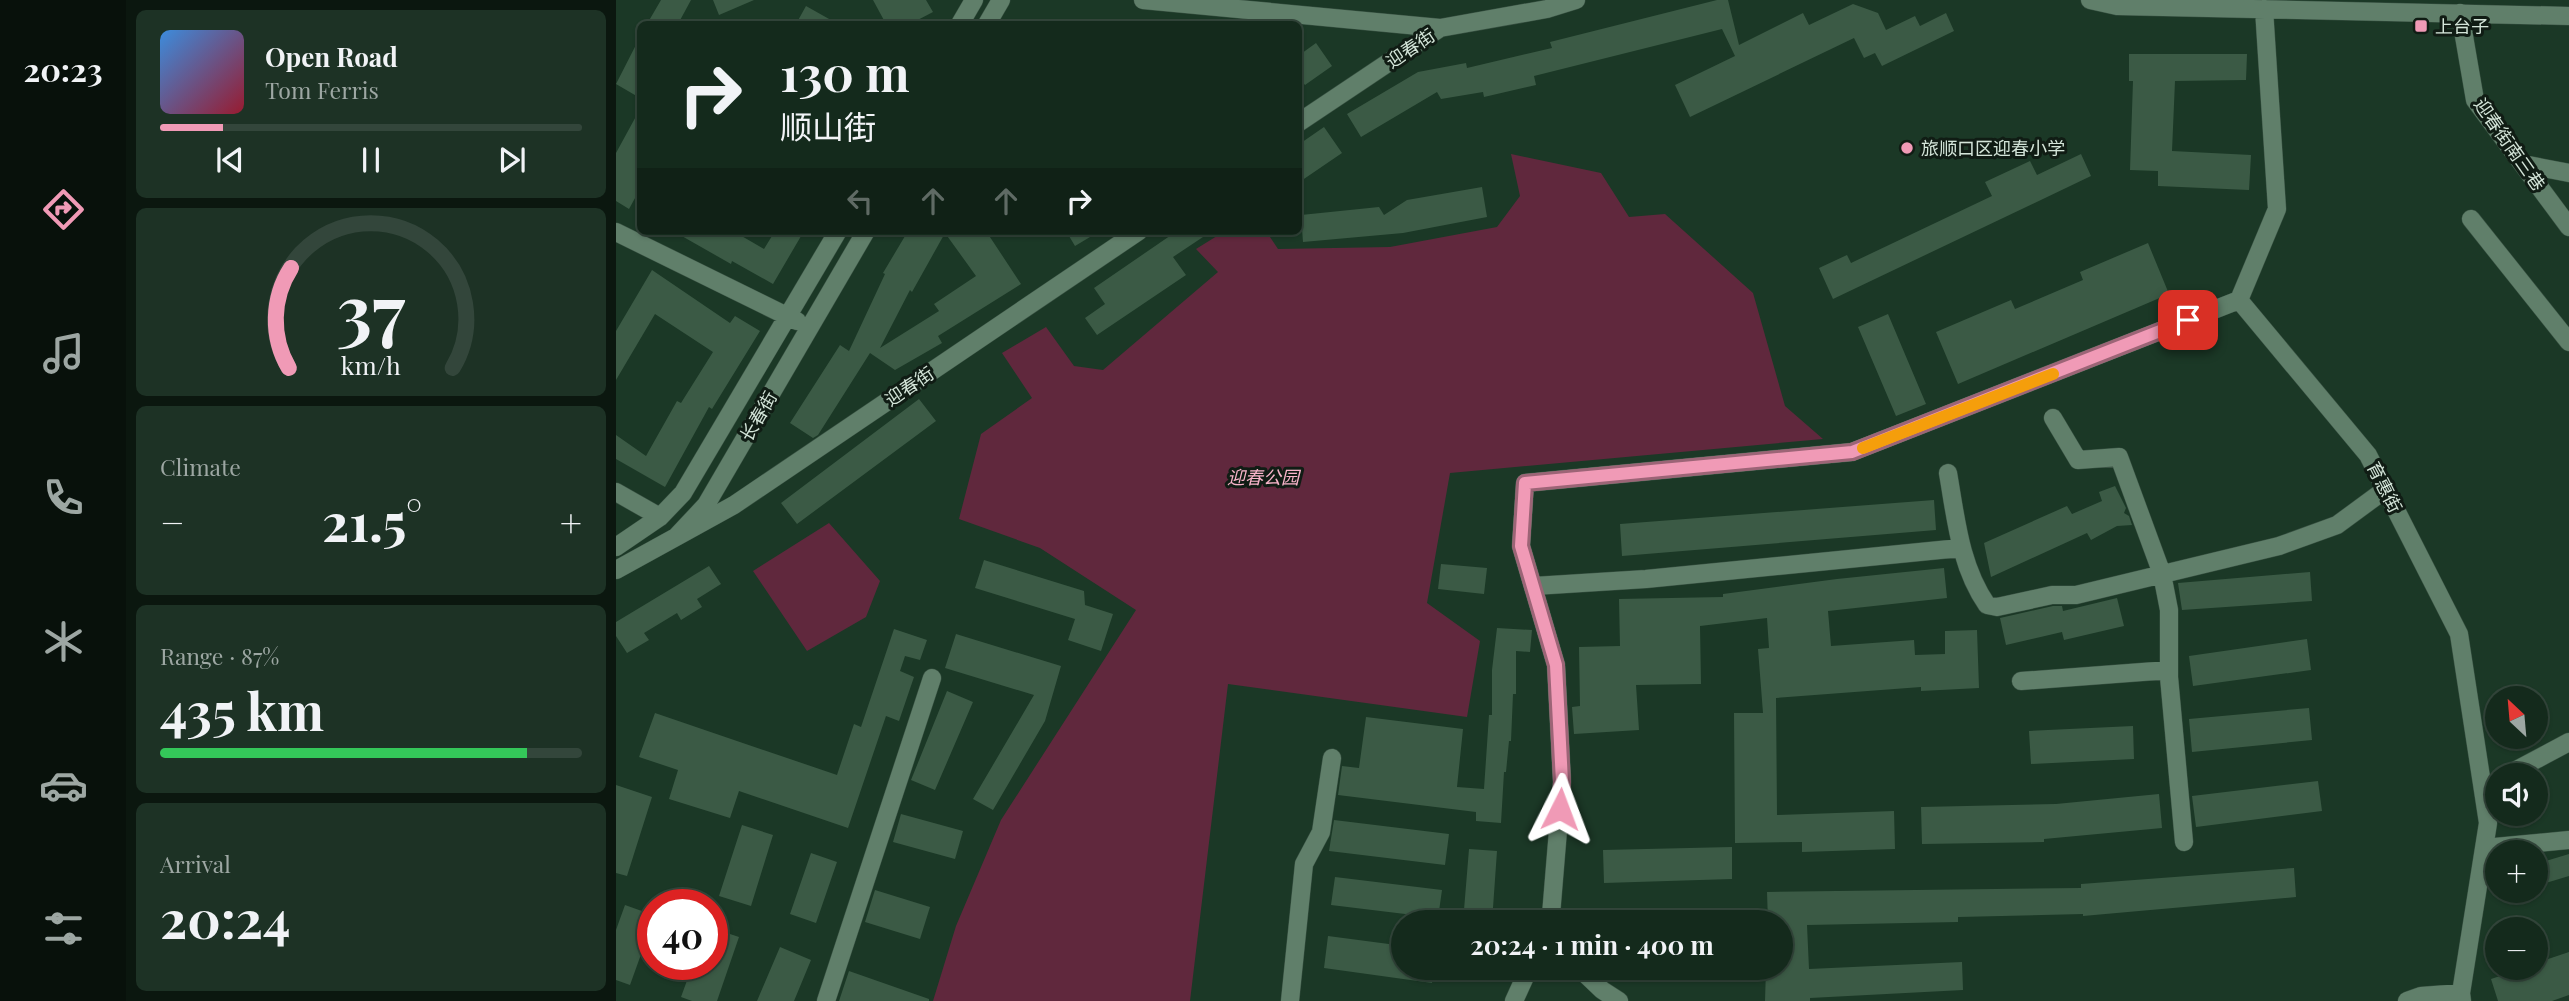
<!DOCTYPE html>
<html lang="en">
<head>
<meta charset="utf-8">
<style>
	:root { --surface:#142a1c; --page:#1d3225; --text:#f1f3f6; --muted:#9da7a3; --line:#33463b; --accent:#f09ab6 }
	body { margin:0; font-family:"Playfair Display","Noto Sans SC",serif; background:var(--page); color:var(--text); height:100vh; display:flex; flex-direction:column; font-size:26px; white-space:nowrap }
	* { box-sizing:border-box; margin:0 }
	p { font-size:23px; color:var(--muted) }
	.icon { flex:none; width:38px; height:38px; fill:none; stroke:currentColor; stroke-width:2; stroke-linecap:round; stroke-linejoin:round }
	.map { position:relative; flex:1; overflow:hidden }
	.side { display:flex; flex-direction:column; gap:10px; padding:10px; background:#0b170f; width:490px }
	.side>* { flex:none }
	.top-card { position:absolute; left:21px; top:21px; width:665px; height:214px; border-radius:10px; box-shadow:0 2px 5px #0004,0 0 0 2px var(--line); background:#142a1c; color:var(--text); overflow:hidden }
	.needle { width:46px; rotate:334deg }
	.fabs { position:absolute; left:1869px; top:686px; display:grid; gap:14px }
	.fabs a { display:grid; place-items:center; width:63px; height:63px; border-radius:50%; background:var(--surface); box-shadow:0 2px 5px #0004,0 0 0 2px var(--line); font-size:35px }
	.speed { position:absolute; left:21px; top:889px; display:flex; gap:14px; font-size:35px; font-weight:700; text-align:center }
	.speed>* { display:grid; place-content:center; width:91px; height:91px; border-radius:50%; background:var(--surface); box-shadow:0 2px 5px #0004,0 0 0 2px var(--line); line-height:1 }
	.speed .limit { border:10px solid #d22; background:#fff; color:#111 }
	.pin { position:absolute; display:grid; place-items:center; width:60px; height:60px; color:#fff; margin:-30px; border-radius:14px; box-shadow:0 4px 10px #0006 }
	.me { position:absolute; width:77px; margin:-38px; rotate:3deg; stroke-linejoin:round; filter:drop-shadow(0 0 5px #0008) }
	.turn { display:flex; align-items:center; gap:24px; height:147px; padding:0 28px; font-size:32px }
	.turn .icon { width:91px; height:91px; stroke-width:2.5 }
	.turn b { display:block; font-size:49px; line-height:60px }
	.lanes { display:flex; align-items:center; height:66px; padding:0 28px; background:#0003; justify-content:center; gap:35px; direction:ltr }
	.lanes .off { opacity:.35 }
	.big { font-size:52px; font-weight:700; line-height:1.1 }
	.side .tile { flex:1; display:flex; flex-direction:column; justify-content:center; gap:10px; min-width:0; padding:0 24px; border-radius:10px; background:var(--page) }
	.side .dial { align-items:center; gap:0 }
	.dial svg { height:182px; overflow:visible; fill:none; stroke:var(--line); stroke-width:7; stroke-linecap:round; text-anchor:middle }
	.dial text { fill:var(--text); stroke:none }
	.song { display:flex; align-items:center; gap:21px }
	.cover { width:84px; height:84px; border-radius:10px; background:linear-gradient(135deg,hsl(210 70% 55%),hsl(350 70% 35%)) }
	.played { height:7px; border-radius:4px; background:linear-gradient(90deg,var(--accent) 15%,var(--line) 15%) }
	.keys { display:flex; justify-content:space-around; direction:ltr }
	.heat { display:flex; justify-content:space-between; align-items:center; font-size:38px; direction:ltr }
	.charge { height:10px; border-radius:5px; background:linear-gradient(90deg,#34c759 87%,var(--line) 0) }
	.trip { position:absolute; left:775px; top:910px; width:402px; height:70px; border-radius:35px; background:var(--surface); box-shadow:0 2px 5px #0004,0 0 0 2px var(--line); font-weight:700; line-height:70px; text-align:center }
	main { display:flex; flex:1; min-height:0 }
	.tabs { display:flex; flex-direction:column; width:126px; justify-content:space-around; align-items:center; background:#08110b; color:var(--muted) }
	.tabs .icon { width:49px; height:49px }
	.tabs .current { color:var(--accent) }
	.tabs b { font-size:32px; color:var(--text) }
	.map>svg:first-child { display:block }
</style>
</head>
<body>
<main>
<nav class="tabs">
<b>20:23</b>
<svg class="icon current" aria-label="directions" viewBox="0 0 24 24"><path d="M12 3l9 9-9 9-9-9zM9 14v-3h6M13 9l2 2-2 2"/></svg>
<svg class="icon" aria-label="music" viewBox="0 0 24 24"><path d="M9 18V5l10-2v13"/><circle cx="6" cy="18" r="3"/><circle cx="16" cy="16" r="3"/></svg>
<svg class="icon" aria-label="phone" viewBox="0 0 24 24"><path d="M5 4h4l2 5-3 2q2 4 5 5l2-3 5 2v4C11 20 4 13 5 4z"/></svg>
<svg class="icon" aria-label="climate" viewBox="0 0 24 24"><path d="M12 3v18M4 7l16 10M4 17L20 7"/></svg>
<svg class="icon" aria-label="car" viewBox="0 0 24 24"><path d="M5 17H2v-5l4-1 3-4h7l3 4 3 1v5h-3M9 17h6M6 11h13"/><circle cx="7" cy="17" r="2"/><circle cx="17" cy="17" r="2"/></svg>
<svg class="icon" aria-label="filters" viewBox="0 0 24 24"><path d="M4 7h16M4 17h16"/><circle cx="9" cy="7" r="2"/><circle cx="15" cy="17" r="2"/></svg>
</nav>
<section class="side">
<div class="tile">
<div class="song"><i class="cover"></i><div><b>Open Road</b><p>Tom Ferris</p></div></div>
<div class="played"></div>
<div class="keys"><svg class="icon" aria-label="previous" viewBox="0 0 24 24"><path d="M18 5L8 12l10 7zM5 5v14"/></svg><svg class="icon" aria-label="pause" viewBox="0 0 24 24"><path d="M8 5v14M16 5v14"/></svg><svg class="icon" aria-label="next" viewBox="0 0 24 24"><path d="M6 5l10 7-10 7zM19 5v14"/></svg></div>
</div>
<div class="tile dial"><svg viewBox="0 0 100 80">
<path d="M14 69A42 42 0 1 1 86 69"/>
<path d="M14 69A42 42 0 0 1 15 25" stroke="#f09ab6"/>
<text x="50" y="56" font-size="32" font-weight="700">37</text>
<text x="50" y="72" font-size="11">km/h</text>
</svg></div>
<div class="tile"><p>Climate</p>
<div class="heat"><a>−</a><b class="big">21.5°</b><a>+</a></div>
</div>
<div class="tile"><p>Range · 87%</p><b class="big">435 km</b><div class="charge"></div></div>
<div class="tile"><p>Arrival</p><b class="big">20:24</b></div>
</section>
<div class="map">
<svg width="1953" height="1001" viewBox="0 0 1953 1001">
	<rect width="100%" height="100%" fill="#1b3826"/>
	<path fill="#60283d" d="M895 154 985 173 1013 217 1049 214 1137 293 1169 406 1207 439 834 473 811 603 864 641 851 717 612 684 574 1001H317L340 926 385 820 520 610 424 548 343 519 365 434 416 398 386 353 430 327 458 366 487 370 602 272 580 249 609 231H650L662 249 774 247 881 227 904 196Z
		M213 523 264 581 250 617 191 651 137 571Z"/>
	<path fill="#3b5a45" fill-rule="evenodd" d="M45 0H75L62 24H31Z
		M97 0H138L103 15Z
		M257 0H310L317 12 294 24H270Z
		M1101 0H1112L1123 45 1187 13 1193 25 1237 4 1262 13 1270 30 1299 16 1304 26 1330 13 1338 31 1266 66 1259 53 1248 58 1238 38 1074 117 1059 85 1119 56 1106 29 918 76 920 85 868 97 867 92 825 99 821 92 745 137 731 114 802 72 850 63 851 68 936 48 934 42Z
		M190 6 222 24H180Z
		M24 37V98L0 84Z
		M700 43 716 66 689 85 682 77V56Z
		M1513 54H1631L1630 80 1559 81 1556 151 1635 155 1633 190 1542 186V171L1514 170 1517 81H1513Z
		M24 109V189L13 209 0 201V153Z
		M708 127 726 153 682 183V145Z
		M1465 154 1475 176 1217 299 1203 268 1231 255 1235 263 1376 196 1369 182 1414 161 1421 175Z
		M866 187 871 217 787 233 687 242 685 215 763 207 768 215 791 200Z
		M57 231H117L148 249 159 231H188L157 284 116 261 115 264Z
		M292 231H370L405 284 322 336 326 343 279 370 254 353 202 435 197 438 174 423 224 345 233 351 269 274 267 273ZM329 233 360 276 318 304 323 311 264 348 294 290 296 292Z
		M450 231H484L459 246Z
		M561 231H596L557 257 570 275 481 335 469 318 489 304 478 288Z
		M1532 243 1553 294 1342 384 1320 332 1395 300 1399 309 1467 280 1464 272Z
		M36 270 114 323 119 316 144 331 96 409 93 407 49 487 0 459V435L30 456 61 401 65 403 97 352 39 314 0 380V331Z
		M1272 314 1310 404 1280 416 1242 327Z
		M303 399 320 421 181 524 165 503Z
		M1499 486 1510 508 1508 513 1513 516 1516 525 1501 526 1475 540 1471 533 1375 577 1368 543 1451 506 1456 514 1486 501 1483 492Z
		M1318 500 1320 530 1006 556 1004 524Z
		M368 560 468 591 469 605 497 614 485 651 452 640 459 619 359 588Z
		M825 564 871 568 868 594 822 589Z
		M93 566 105 584 81 599 86 607 65 620 61 613 28 633 33 640 11 653 0 636V622Z
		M1328 568 1331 598 1212 611 1215 646 1298 640 1299 655 1329 654V631L1361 630 1363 688 1305 691V687L1160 698 1161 815 1278 811 1279 849 1186 852V842L1119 843 1118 713H1147L1142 649 1153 648 1151 618 1084 626 1085 684 1020 685 1023 730 958 734 956 707 964 706 963 647 1004 646 1003 599 1107 597V594L1221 579Z
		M1694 572 1696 601 1566 610 1562 583Z
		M1501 598 1508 626 1448 640 1446 632 1390 645 1384 618 1437 606H1446L1447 611Z
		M881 628 916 630 914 652 900 651V694H897L895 741H893L890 772H888L885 823 860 821V812L722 795 726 766 743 768 750 717 847 729 841 787 868 789 873 715H876V670Z
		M278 629 311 640 304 660 289 656 284 671 298 677 283 721 270 716 232 828 123 791 114 818 53 799 62 770 23 757 39 713 221 775 238 724 245 727Z
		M340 634 445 666 429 721 377 810 357 799 418 695 329 668Z
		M1691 639 1695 670 1577 686 1573 656Z
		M331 691 357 702 319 790 295 780Z
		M1693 708 1696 740 1576 752 1573 719Z
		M1517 726 1518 759 1415 764 1413 731Z
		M1702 781 1706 811 1580 827 1576 796Z
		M0 785 36 797 11 876 0 873Z
		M1543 794 1546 828 1428 839V842L1306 844 1305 807 1440 804Z
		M285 814 347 831 339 859 277 842Z
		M718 820 833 834 829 865 713 851Z
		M126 825 157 835 135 906 103 896Z
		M1116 847V879L988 883 987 850Z
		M853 849 881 851 876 922H847Z
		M195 853 221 862 200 923 174 914Z
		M1953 854V876L1920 886V864Z
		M1678 868 1680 897 1467 916V914L1342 917V922L1191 925 1193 969 1346 962 1347 990 1194 998V1001H1149L1150 968H1166V922H1152L1151 892 1465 888V884Z
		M719 877 826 890 822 918 715 905Z
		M259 890 314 907 304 939 249 922Z
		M9 905 37 915V921L14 985 0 980V930Z
		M96 928 123 937 101 1001H76L65 997 77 964H96Z
		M712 936 788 946V968H818L816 983 708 968Z
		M164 947 195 960 178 1001H141Z
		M1953 952V995L1936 1001H1882L1875 979 1908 968H1920V963Z
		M233 971 313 999V1001H223Z"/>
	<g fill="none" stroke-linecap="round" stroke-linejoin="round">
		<defs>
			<path id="minor" d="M527 0 824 28
				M1474 0 1501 6 1953 16
				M1648 9 1661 209 1623 300 1752 455 1843 634 1872 823 1845 993 1846 1001
				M1844 13 1859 100 1953 227
				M344 24 358 0
				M371 24 385 0
				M682 123 824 28 931 9 960 0
				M1907 164 1953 173
				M1855 219 1953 342
				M0 232 181 321
				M1437 418 1462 460 1503 457 1546 574 1553 610V677L1568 842
				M1332 473C1340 519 1344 566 1371 605L1381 607 1436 595H1460L1663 546 1721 525 1770 489
				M0 492 44 517
				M60 537 118 505 523 231
				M0 547 44 517 67 493 222 231
				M0 570 60 537 90 505 250 231
				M918 586 1030 579 1344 548
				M1405 681 1553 670
				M1891 775 1953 742
				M1868 848 1953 840
				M932 922 935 915 946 782 940 665 905 546 909 483 1236 452 1623 300
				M963 968 986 990 1003 1001
				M210 1001 316 678
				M674 1001 688 864 705 832 716 758
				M898 1001 913 968
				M1791 1001 1805 996 1845 993"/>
		</defs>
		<use href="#minor" stroke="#395243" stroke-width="19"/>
		<use href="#minor" stroke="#607f6a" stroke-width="18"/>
	</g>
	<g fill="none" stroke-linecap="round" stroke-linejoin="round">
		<defs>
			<path id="route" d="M944 809 946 782 940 665 905 546 909 483 1236 452 1572 320"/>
		</defs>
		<use href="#route" stroke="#9c6476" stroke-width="18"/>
		<use href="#route" stroke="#f09ab6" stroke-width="12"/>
		<path stroke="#f59e0b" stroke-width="12" d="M1247 448 1437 374"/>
	</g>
	<g fill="#f09ab6" stroke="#101c14" stroke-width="2.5">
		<rect x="1798" y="19" width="14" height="14" rx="3.5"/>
		<circle cx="1291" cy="148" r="7"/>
	</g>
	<g text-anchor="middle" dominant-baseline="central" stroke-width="6" stroke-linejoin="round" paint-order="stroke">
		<g font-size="18" fill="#d4e5d9" stroke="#101c14" text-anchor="start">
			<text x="1819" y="26">上台子</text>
			<text x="1305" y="148">旅顺口区迎春小学</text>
		</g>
		<g font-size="18" fill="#d4e5d9" stroke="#101c14">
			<text transform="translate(794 48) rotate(-34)">迎春街</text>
			<text transform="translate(1894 144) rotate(55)">迎春街南三巷</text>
			<text transform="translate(293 386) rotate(-34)">迎春街</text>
			<text transform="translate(142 416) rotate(-60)">长春街</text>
			<text transform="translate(1769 487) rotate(63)">育惠街</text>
		</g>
		<g font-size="18" font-style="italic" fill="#f8b4ca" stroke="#101c14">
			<text x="647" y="477">迎春公园</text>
		</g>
	</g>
</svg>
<div class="fabs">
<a><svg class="needle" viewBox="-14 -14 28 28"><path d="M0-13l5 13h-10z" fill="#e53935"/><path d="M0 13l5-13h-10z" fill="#9da7a3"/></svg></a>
<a><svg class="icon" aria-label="sound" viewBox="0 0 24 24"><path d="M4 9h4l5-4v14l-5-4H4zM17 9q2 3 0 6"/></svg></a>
<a>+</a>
<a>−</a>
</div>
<div class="speed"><div class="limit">40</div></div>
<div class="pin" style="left:1572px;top:320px;background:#d93025"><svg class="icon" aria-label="arrive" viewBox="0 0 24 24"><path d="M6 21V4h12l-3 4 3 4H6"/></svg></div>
<svg class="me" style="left:944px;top:809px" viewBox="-20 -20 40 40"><path d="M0-17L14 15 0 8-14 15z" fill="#f09ab6" stroke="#fff" stroke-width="4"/></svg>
<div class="trip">20:24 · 1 min · 400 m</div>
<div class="top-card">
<div class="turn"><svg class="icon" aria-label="right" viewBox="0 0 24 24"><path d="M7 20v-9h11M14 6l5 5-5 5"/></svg><div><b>130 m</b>顺山街</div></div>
<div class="lanes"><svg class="icon off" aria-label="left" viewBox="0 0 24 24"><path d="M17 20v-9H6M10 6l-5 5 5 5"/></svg><svg class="icon off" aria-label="ahead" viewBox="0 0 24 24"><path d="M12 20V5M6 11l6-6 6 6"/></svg><svg class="icon off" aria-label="ahead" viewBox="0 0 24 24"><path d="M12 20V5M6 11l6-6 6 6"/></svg><svg class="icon" aria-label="right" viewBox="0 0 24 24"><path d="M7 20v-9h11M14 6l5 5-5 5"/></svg></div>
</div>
</div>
</main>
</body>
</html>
